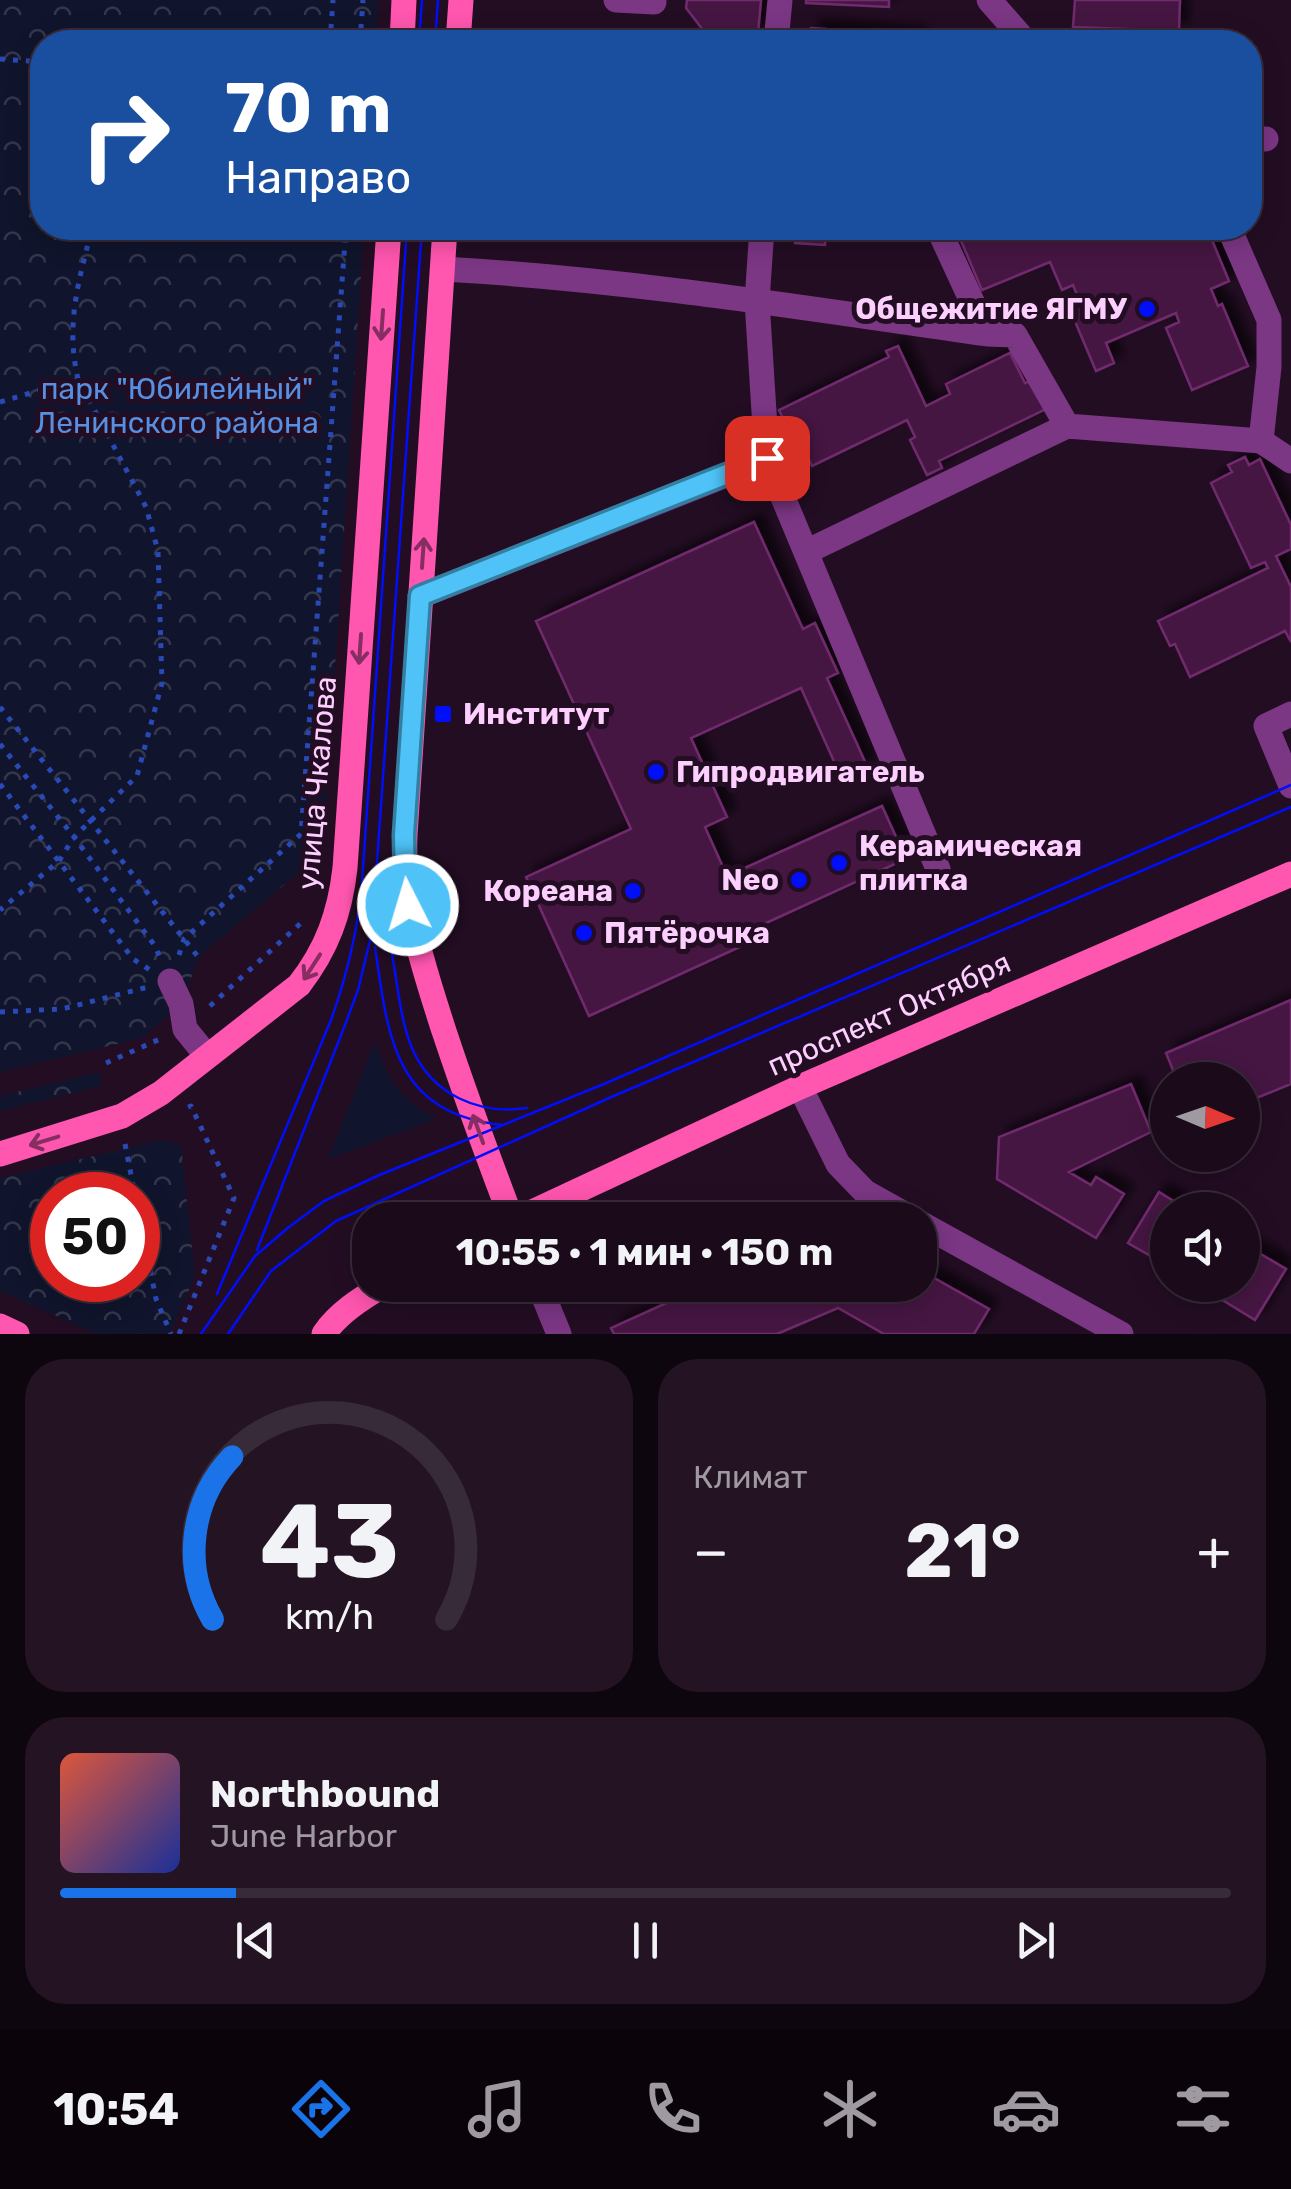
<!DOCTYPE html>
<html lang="ru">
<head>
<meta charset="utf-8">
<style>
	:root { --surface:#1a0a1a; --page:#231323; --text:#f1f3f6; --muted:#9f9aa2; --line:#382b39; --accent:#1a73e8 }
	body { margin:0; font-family:Rubik,sans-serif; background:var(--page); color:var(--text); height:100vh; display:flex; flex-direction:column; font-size:38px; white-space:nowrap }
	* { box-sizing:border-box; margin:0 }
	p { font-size:32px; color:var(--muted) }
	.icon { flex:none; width:55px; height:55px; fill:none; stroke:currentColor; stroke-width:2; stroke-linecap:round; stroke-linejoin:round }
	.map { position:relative; height:1334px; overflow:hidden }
	.side { display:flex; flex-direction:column; gap:25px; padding:25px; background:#0e060e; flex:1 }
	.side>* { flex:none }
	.top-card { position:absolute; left:30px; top:30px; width:1232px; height:210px; border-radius:40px; box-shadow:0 5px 25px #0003,0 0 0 2px var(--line); background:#1a4fa0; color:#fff; overflow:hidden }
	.needle { width:65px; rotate:92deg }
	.fabs { position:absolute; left:1150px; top:1062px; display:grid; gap:20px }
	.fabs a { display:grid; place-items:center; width:110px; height:110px; border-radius:50%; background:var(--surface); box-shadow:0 5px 25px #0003,0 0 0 2px var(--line); font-size:50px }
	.speed { position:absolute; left:30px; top:1172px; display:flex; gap:20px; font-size:50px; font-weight:700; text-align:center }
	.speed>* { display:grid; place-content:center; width:130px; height:130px; border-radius:50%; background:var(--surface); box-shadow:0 5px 25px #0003,0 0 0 2px var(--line); line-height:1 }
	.speed .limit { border:15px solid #d22; background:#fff; color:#111 }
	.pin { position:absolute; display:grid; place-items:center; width:85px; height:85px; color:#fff; margin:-42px; border-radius:20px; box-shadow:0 5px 15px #0006 }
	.me { position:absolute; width:110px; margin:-55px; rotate:355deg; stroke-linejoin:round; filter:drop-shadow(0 0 8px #0008) }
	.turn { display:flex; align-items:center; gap:35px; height:210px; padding:0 30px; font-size:45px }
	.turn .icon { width:130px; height:130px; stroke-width:2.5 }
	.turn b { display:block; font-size:70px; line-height:85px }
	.big { font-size:75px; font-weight:700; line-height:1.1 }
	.side .card { flex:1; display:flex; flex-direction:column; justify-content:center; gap:15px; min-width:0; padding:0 35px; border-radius:40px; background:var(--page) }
	.side .dial { align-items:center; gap:0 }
	.dial svg { height:260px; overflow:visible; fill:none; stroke:var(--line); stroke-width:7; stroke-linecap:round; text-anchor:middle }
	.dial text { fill:var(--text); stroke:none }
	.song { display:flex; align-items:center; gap:30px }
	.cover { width:120px; height:120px; border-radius:15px; background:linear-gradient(135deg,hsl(10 70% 55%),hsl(230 70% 35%)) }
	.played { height:10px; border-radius:5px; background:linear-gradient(90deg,var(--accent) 15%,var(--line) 15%) }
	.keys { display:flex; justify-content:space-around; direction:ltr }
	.heat { display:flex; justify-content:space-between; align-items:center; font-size:55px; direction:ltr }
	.side .tiles { flex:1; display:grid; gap:25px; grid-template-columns:1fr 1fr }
	.card:last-child { grid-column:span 2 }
	.trip { position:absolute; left:352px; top:1202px; width:585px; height:100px; border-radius:40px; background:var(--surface); box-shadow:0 5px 25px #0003,0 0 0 2px var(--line); font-weight:700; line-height:100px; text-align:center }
	.tab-bar { display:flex; height:160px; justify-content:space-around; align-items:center; background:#0a040a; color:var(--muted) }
	.tab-bar .icon { width:70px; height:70px }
	.tab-bar .active { color:var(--accent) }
	.tab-bar b { font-size:45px; color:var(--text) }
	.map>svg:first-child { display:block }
</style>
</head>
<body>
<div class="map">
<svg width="1291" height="1334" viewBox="0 0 1291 1334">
	<defs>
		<pattern id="park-crowns" width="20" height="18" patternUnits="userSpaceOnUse" patternTransform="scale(2.5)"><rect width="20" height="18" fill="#10152d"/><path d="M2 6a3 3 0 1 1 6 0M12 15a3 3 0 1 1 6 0" fill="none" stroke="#34364c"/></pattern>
		<filter id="shadow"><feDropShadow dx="9" dy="-9" stdDeviation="5" flood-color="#0009"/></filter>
	</defs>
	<rect width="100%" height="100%" fill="#230d23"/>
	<path fill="#10152d" d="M375 1041C389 1083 398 1096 436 1119L328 1159Z"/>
	<path fill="url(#park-crowns)" fill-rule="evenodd" d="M0 0H378L376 42H42V228H364L323 852 205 951 199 958 181 1004 142 1038 0 1072Z
		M100 1072 101 1086 0 1111V1096Z
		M162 1140 181 1145 195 1276 170 1334H97L0 1291V1178ZM138 1195V1280H52V1195Z"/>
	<path fill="#451843" stroke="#712a6e" stroke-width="2.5" filter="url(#shadow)" d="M687 0H761L758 34 747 33V42H713L714 31 703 30 686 8Z
		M806 0H889V7L806 3Z
		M1075 0H1180L1179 31 1073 27Z
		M811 28 917 36V42H810Z
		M796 228H826L825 245 795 243Z
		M958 228H1119L1121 231 1129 228H1146L1152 241 1184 228H1207L1229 281 1211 289 1218 306 1222 304 1248 366 1192 390 1166 328 1179 322 1176 313 1106 343 1114 363 1096 371 1068 305 1079 300 1073 285 1062 290 1050 262 982 290 956 229Z
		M898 346 926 406 950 394 946 384 1010 353 1025 383 1031 381 1046 409 939 461 942 468 927 475 910 440 915 437 907 420 812 466 796 433 791 435 779 410 889 357 886 351Z
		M1245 457 1249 465 1260 459 1291 525V549L1276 556 1291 587V642L1285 631 1190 677 1175 644 1170 646 1158 621 1268 568 1265 562 1251 568 1211 483 1232 472 1228 465Z
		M754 522 803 629 815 623 838 673 827 678 867 766 841 777 801 688 691 738 727 817 705 827 727 876 882 806 906 859 753 929 757 939 589 1016 526 877 631 829 536 621Z
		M1291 1000V1084L1242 1104V1080H1177L1166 1053Z
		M1131 1084 1151 1132 1069 1172 1091 1185 1096 1177 1124 1194 1096 1238 997 1179 999 1137Z
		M1159 1192 1188 1210H1168V1266L1128 1243Z
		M1242 1243 1286 1269 1255 1320 1198 1285H1242Z
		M920 1270 989 1309 974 1334H884L838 1308 777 1334H614L611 1328 706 1285H920Z"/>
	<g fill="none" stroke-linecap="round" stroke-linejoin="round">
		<path stroke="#2a49b8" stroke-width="5" stroke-dasharray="5 8" stroke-linecap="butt" d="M330 42 333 0
			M360 42 363 0
			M0 59 42 62
			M78 379C65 323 79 281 92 228
			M0 402 78 379 146 507 158 551 162 683 137 776 74 837 59 861 0 910
			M0 707 199 958
			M0 744 74 837 155 946 161 960
			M0 784 133 959 150 970
			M179 955 184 939 301 834 346 228
			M210 1006 302 922
			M0 1012 62 1009 148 987
			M106 1063 160 1039
			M125 1144 135 1195
			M138 1207 156 1299 171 1334
			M179 1334 234 1198 191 1106 188 1107"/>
		<path stroke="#7b3684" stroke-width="25" d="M616 0 654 2
			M989 0 1026 42
			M776 42 780 0
			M1250 139H1266
			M762 228 757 301 767 459 938 869
			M938 228 987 334
			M1229 228 1269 320V367L1261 441
			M443 269C625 279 806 308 987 334L1015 335 1067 426 806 552
			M1067 426 1261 441 1291 461
			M420 596 767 459
			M1291 714 1266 726 1291 786
			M170 981 181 1004 185 1029 207 1056
			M800 1087 838 1164 865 1192 915 1220
			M920 1223 1121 1334
			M539 1285 559 1334"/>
		<path stroke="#ff56af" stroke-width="25" d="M402 42 404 0
			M458 42 461 0
			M445 228 405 835C402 904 423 966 444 1031 465 1094 488 1157 512 1220
			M0 1154 122 1116 161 1093 299 985C327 949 340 913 345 868L389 228
			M515 1220 800 1087 1291 874
			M0 1326 17 1334
			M324 1334C338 1313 362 1298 384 1285"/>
		<path stroke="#000efa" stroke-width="2.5" d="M419 42 422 0
			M435 42 438 0
			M384 902C387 925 391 948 395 972 399 997 402 1024 412 1048 432 1095 479 1115 527 1108
			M375 947C388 1037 394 1114 503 1125
			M257 1250 345 1025 358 990 372 932 422 228
			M217 1294 331 1020C346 979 355 940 361 897L407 228
			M201 1334 255 1256 289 1227 324 1201 377 1176 604 1084 1291 785
			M228 1334 271 1271 336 1221 609 1098 1291 807"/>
	</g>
	<defs><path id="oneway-shaft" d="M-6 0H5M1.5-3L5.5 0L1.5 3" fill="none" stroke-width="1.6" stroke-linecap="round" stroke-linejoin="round" transform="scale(2.5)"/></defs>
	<g stroke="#862e62">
		<use href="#oneway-shaft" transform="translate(382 325) rotate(94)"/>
		<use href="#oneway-shaft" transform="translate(423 553) rotate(-86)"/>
		<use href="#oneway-shaft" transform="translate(360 649) rotate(94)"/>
		<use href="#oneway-shaft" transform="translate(312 967) rotate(123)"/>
		<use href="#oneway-shaft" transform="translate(478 1129) rotate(-110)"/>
		<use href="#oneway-shaft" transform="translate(44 1141) rotate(163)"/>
	</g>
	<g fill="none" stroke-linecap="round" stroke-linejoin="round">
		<defs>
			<path id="route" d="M408 905 405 883 404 835 420 596 767 458"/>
		</defs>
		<use href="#route" stroke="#337fa1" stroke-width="25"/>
		<use href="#route" stroke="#4fc3f7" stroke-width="18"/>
	</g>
	<g fill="#000efa" stroke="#230d23" stroke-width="4">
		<circle cx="1147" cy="309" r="10"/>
		<rect x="433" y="704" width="20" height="20" rx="5"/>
		<circle cx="656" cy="772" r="10"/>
		<circle cx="839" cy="863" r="10"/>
		<circle cx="799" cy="880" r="10"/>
		<circle cx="633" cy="891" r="10"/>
		<circle cx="584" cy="933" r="10"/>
	</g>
	<g text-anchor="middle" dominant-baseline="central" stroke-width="10" stroke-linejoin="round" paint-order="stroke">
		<g font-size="30" font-weight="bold" fill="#fdcfff" stroke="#230d23" text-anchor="start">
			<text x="1127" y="309" text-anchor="end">Общежитие ЯГМУ</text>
			<text x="463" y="714">Институт</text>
			<text x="676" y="772">Гипродвигатель</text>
			<text x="859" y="846">Керамическая<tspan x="859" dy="34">плитка</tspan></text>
			<text x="779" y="880" text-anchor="end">Neo</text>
			<text x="613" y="891" text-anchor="end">Кореана</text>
			<text x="604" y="933">Пятёрочка</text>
		</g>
		<g font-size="30" fill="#5790e3" stroke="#230d23">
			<text x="177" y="389">парк "Юбилейный"<tspan x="177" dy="34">Ленинского района</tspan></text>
		</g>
		<g font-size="30" fill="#fdcfff" stroke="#230d23">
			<text transform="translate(317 783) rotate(-85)">улица Чкалова</text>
			<text transform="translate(889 1014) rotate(-24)">проспект Октября</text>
		</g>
	</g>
</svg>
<div class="fabs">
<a><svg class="needle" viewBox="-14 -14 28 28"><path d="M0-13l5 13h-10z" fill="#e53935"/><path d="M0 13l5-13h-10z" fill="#9f9aa2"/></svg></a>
<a><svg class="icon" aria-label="sound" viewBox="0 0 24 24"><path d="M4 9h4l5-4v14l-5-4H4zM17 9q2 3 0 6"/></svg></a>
</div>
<div class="speed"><div class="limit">50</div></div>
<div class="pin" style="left:767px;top:458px;background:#d93025"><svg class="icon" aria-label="arrive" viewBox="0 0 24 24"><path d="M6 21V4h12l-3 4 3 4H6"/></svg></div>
<svg class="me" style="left:408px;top:905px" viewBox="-20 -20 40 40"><circle r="17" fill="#4fc3f7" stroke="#fff" stroke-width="3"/><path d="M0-11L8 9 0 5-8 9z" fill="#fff"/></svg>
<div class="trip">10:55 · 1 мин · 150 m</div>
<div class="top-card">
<div class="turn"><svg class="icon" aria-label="right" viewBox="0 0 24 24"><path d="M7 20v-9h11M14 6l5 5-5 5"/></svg><div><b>70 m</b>Направо</div></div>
</div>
</div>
<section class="side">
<div class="tiles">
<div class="card dial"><svg viewBox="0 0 100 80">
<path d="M14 69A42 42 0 1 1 86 69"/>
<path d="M14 69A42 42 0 0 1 20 19" stroke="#1a73e8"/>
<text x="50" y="56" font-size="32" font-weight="700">43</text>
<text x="50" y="72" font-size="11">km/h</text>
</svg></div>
<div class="card"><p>Климат</p>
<div class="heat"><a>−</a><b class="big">21°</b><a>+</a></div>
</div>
<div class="card">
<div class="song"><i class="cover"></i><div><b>Northbound</b><p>June Harbor</p></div></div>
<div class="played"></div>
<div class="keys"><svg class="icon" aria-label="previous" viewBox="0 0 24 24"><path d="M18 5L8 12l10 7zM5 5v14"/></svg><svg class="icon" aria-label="pause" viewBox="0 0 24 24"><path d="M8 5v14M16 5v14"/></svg><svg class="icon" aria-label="next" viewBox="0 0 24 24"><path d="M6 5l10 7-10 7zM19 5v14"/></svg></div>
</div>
</div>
</section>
<nav class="tab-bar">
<b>10:54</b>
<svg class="icon active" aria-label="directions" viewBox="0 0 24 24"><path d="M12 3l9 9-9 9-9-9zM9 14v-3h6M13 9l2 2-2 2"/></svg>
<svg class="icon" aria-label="music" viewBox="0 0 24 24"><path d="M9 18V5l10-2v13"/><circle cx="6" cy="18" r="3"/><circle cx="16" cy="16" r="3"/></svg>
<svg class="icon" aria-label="phone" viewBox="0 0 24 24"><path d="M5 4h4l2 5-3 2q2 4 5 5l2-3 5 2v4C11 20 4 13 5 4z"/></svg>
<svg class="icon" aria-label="climate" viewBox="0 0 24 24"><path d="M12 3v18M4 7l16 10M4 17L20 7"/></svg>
<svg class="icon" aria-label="car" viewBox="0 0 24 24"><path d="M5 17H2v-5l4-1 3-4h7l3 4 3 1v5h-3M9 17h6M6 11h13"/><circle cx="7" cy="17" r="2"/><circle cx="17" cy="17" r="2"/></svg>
<svg class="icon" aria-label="filters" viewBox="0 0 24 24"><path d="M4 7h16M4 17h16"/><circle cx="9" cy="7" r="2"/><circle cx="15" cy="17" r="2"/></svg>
</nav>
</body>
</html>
